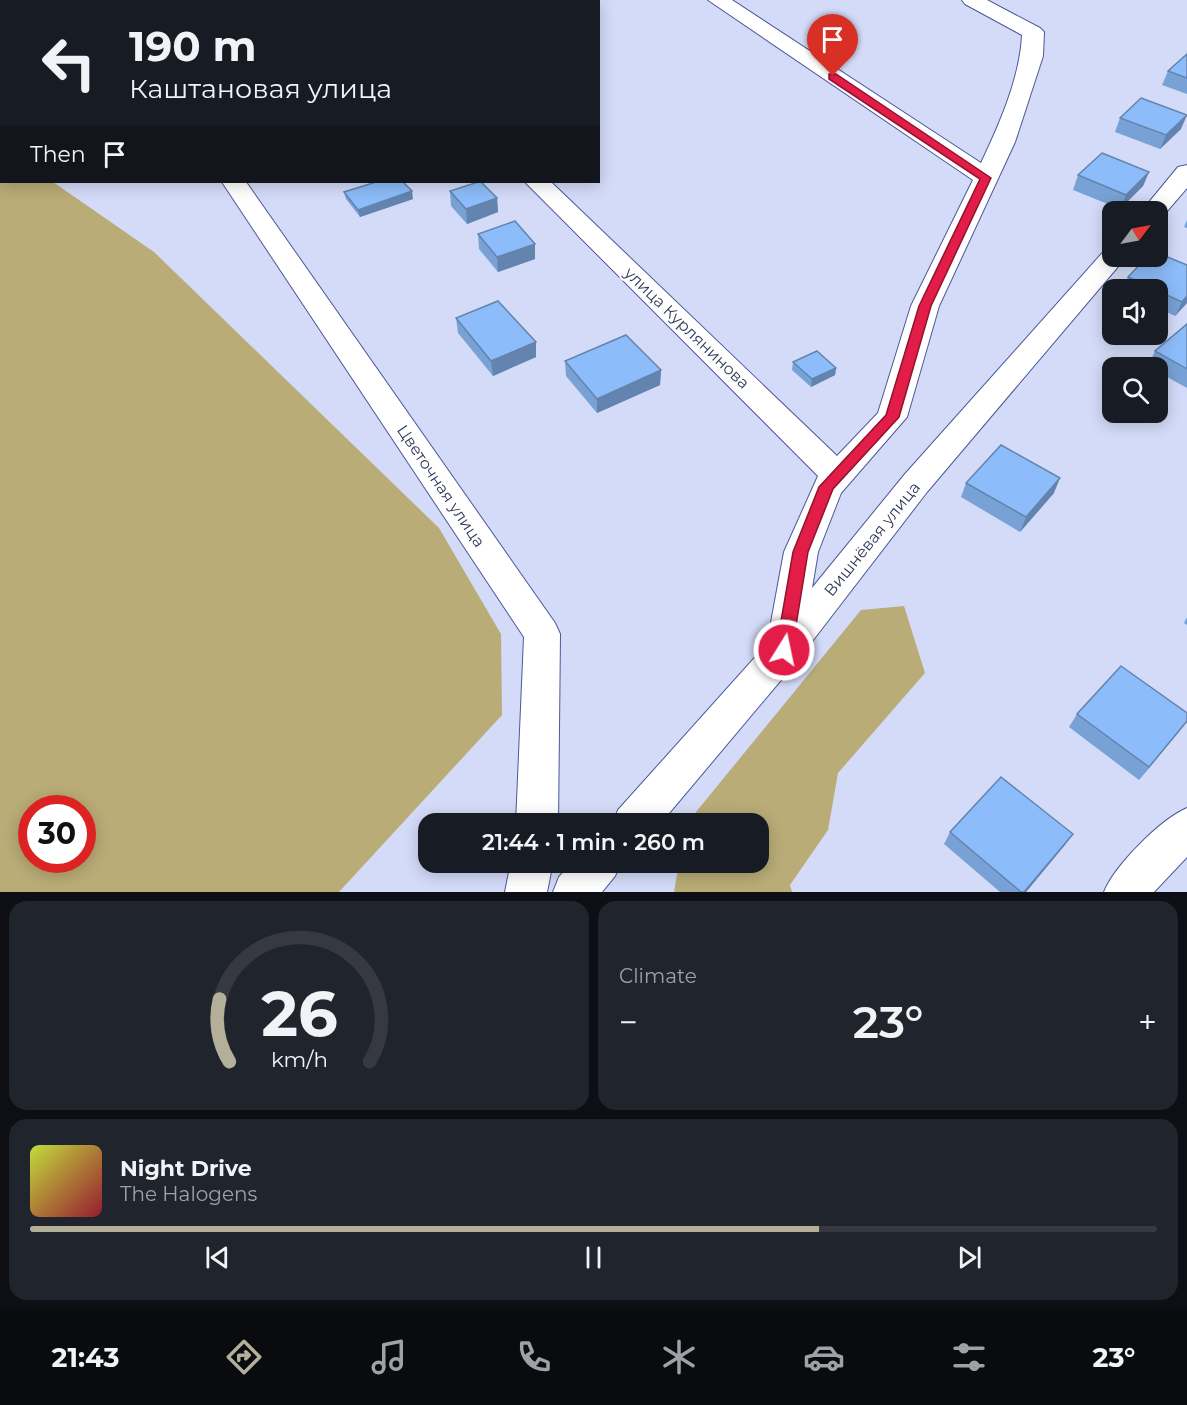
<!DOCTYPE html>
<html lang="en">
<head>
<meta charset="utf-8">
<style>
	:root { --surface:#171b24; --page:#20242c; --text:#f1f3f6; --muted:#9ea1a6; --line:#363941; --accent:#b3af99 }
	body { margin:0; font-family:Montserrat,sans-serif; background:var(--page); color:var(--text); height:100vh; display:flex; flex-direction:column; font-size:22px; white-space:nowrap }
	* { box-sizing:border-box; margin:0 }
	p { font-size:20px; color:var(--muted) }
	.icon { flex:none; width:33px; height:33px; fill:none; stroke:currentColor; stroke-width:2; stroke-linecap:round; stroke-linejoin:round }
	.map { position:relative; height:892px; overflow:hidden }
	.details { display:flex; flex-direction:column; gap:9px; padding:9px; background:#0d0f14; flex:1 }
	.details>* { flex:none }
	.top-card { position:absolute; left:0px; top:0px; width:600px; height:183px; box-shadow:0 3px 15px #0003; background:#171b24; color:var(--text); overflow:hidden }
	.needle { width:39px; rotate:58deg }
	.controls { position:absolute; left:1102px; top:201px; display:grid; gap:12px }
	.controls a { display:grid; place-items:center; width:66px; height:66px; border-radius:12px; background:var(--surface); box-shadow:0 3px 15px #0003; font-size:30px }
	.speed { position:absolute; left:18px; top:795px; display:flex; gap:12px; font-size:30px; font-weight:700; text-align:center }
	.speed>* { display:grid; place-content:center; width:78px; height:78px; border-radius:50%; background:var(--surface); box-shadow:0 3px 15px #0003; line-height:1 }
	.speed .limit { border:9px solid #d22; background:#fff; color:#111 }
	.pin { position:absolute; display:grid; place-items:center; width:51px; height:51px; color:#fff; margin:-62px -26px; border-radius:50% 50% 50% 0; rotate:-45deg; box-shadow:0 0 6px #0007 }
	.pin .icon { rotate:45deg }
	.me { position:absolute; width:66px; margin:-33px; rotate:10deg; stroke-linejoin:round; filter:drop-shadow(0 0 4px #0008) }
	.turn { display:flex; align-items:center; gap:21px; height:126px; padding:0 30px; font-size:27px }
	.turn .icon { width:78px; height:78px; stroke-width:2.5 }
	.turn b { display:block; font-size:42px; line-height:51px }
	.then { display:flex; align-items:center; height:57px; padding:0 30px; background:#0003; gap:12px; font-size:22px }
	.big { font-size:45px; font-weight:600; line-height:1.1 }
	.details .widget { flex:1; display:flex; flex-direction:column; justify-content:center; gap:9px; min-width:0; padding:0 21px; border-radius:18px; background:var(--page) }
	.details .dial { align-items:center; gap:0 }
	.dial svg { height:156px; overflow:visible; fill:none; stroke:var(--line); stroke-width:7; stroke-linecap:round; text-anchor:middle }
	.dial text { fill:var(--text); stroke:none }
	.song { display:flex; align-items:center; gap:18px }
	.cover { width:72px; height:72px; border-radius:9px; background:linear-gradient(135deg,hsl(70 70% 55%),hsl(350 70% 35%)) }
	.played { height:6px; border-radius:3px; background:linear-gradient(90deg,var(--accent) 70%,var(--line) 70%) }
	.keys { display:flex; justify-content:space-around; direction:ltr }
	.heat { display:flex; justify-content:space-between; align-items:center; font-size:33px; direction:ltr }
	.details .tiles { flex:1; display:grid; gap:9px; grid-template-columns:1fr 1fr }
	.widget:last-child { grid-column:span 2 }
	.trip { position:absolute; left:418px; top:813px; width:351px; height:60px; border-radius:18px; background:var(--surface); box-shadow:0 3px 15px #0003; font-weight:600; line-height:60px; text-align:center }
	.dock { display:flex; height:96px; justify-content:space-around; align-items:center; background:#090b0e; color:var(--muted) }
	.dock .icon { width:42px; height:42px }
	.dock .active { color:var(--accent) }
	.dock b { font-size:27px; color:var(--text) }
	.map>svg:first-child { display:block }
</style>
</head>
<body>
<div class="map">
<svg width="1187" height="892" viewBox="0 0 1187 892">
	<rect width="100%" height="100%" fill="#d4dbf8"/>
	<path fill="#baac77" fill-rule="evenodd" d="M0 154 2 182H53L154 252 439 528 501 634 502 715 339 892H0ZM32 808H82V860H32Z
		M904 606 925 673 838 773 828 830 790 885 792 892H674L679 863 759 862V824L687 823 861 610Z"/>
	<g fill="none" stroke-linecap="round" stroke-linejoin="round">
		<defs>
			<path id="minor" d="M100 0H120L121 2H101Z
				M342 0H362L363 2H343Z
				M708 0H732L981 163C999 125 1020 78 1022 35L965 4 962 0H987L1040 28 1044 32 1043 56 1015 142 939 306 907 417 841 493 818 552 812 588 905 474 1105 250 1113 248V256H1127L927 492 797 661 660 824H613L618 810 767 644 784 552 818 476 525 182H551L837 456 878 413 911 306 973 180Z
				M1187 165V188L1162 217 1158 218V212H1141L1178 167Z
				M222 182H246L555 623 560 634 558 824H516L524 637Z
				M1187 808V857L1154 892H1104C1114 866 1161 819 1187 808Z
				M511 862H553L547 892H505Z
				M572 862H621L615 876 602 892H553L559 877Z"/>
		</defs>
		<use href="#minor" stroke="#4d5897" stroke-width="2"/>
		<use href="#minor" fill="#fff" fill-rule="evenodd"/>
	</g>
	<path fill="#78a2d6" d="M1187 54V94L1162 85 1168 71Z
		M1120 118 1181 129 1160 149 1115 132Z
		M1149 172 1143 186 1120 209 1073 190 1078 175Z
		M450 191 497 198 498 212 467 224 451 206Z
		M344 192 413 199 360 217 346 199Z
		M1187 220V228L1184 227Z
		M478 234 535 244V259L498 272 479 249Z
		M1158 253 1187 265V303L1175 316 1158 308V290H1123L1128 277 1148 256H1158Z
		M456 318 536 342V357L493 376 458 333Z
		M1187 324V388L1158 372V368H1150L1148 366 1155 351Z
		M565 361 661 370 660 385 597 413 566 376Z
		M793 362 836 368 835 375 811 387 792 370Z
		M966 483 1054 493 1020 532 961 497Z
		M1187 617V625L1184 623Z
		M1077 714 1181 729 1139 780 1069 727Z
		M950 832 1073 834 1064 846 1026 892H1000L944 844Z"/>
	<path fill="#6284ae" d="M1187 115 1181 129 1160 149 1166 135Z
		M1149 172 1143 186 1120 209 1126 195Z
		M412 191 413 199 360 217 358 210Z
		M497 198 498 212 467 224 466 209Z
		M535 244V259L498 272 497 257Z
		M1187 296V303L1175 316 1182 302Z
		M536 342V357L493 376 491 361Z
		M836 368 835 375 811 387 812 379Z
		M661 370 660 385 597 413V399Z
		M1060 478 1054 493 1020 532 1026 517Z
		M1187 721 1181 729 1139 780 1149 767Z
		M1073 834 1064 846 1026 892H1024Z"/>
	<path fill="#8cbcf9" stroke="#6284ae" stroke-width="1.5" d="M1187 54V78L1168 71Z
		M1141 98 1187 115 1166 135 1120 118Z
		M1102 153 1149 172 1126 195 1078 175Z
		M376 182H403L412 191 358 210 344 192Z
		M478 182H481L497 198 466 209 450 191Z
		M515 221 535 244 497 257 478 234Z
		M1158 253 1187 265V296L1182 302 1158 291V290H1156L1128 277 1148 256H1158Z
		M498 301 536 342 491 361 456 318Z
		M1187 324V369L1155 351Z
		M626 335 661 370 597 399 565 361Z
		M817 351 836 368 812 379 793 362Z
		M1001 445 1060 478 1026 517 966 483Z
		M1121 666 1187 713V721L1149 767 1077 714Z
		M1001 777 1073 834 1024 892H1021L950 832Z"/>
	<path fill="#e11d48" stroke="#92132f" stroke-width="1.5" d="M829 74H836L991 178 931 306 899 417 833 489 808 552 792 650 790 655H778L776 650 793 552 819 487 886 415 919 306 980 179 829 79Z"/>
	<g text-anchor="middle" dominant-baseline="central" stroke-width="4.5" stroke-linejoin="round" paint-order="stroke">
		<g font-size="16" fill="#343a57" stroke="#fefefe">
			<text transform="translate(687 328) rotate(44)">улица Курлянинова</text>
			<text transform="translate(441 486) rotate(56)">Цветочная улица</text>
			<text transform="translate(872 539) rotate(-51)">Вишнёвая улица</text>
		</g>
	</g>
</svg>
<div class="controls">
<a><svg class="needle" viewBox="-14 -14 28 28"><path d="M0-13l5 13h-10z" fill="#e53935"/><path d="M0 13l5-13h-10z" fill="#9ea1a6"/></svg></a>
<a><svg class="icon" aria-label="sound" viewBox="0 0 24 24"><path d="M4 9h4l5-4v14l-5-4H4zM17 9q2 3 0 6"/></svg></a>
<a><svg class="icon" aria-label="search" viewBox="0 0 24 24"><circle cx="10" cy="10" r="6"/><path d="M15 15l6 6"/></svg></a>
</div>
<div class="speed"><div class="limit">30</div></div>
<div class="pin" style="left:833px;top:76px;background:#d93025"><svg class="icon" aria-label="arrive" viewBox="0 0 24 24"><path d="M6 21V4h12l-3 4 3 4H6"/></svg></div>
<svg class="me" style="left:784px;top:650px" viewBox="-20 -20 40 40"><circle r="17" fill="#e11d48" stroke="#fff" stroke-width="3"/><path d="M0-11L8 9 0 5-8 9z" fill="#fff"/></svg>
<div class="trip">21:44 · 1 min · 260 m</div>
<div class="top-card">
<div class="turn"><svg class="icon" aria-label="left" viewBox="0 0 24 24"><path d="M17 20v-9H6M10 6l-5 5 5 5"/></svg><div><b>190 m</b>Каштановая улица</div></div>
<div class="then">Then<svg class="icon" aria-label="arrive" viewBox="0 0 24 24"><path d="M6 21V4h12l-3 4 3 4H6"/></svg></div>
</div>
</div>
<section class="details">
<div class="tiles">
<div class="widget dial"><svg viewBox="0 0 100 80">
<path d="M14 69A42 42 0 1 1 86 69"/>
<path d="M14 69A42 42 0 0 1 9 37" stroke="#b3af99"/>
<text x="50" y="56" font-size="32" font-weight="700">26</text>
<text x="50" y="72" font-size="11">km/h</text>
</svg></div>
<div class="widget"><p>Climate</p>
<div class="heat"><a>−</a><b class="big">23°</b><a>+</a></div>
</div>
<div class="widget">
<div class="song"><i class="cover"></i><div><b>Night Drive</b><p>The Halogens</p></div></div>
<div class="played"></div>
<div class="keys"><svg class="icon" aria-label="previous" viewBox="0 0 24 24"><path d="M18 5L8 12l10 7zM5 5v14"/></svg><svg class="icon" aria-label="pause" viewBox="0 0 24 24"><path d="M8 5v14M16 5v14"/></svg><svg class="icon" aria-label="next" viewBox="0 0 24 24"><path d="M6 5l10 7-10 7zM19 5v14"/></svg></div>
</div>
</div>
</section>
<nav class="dock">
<b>21:43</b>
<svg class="icon active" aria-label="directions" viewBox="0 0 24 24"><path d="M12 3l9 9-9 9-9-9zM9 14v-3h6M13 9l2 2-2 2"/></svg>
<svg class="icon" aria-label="music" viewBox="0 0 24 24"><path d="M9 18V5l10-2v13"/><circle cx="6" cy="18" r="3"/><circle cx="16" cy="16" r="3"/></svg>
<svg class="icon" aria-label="phone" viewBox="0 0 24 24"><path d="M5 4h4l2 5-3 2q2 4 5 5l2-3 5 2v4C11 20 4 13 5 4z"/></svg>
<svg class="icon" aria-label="climate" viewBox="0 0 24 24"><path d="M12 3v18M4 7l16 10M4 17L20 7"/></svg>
<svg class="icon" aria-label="car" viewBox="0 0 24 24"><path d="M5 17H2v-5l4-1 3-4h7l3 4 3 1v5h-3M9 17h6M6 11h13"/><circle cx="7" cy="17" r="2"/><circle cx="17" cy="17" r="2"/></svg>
<svg class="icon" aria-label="filters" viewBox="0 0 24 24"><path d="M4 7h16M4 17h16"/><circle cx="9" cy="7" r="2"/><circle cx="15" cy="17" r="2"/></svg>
<b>23°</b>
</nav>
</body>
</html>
